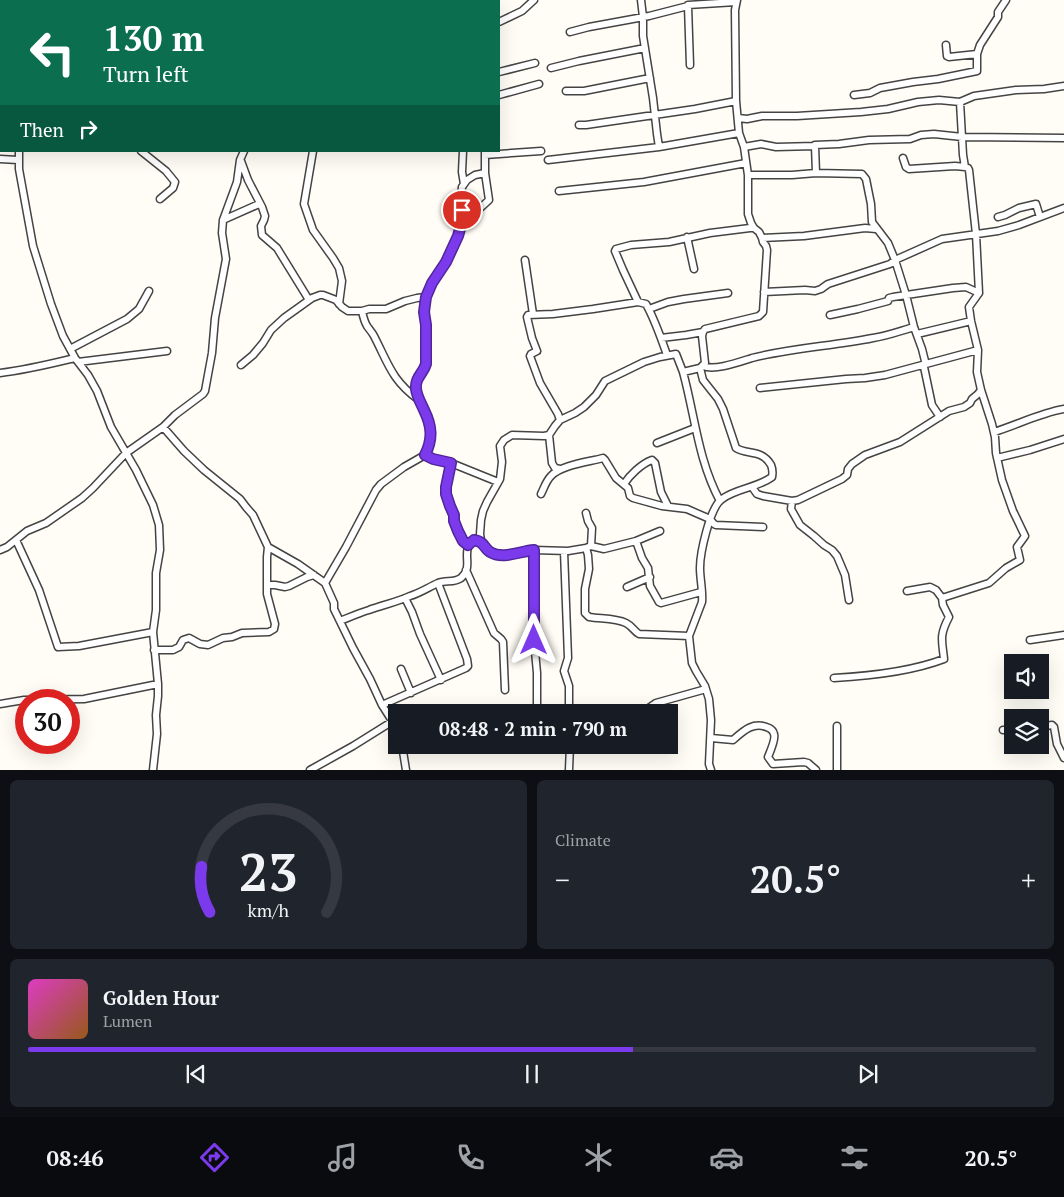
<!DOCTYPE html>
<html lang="en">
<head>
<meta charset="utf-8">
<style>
	:root { --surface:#171b24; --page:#20242c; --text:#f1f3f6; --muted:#9ea1a6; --line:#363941; --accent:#7c3aed }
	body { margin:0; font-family:"PT Serif",serif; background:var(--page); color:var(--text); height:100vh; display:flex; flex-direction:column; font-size:19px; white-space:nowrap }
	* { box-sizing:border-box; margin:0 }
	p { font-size:16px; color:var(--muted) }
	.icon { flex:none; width:28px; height:28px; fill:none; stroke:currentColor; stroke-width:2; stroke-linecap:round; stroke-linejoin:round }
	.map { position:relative; height:770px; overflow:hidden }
	.panel { display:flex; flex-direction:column; gap:10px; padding:10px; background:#0d0f14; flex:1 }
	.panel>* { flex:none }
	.banner { position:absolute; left:0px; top:0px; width:500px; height:152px; box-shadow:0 5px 20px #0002; background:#0b6e4f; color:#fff; overflow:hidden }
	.tools { position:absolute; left:1004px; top:654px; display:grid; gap:10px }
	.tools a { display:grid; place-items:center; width:45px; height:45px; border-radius:0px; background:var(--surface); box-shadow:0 5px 20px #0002; font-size:25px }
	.speed { position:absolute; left:15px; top:689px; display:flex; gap:10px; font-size:25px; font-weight:700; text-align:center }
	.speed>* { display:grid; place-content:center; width:65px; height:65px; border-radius:50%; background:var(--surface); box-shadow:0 5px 20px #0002; line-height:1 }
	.speed .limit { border:8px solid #d22; background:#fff; color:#111 }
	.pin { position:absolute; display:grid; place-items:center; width:42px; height:42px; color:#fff; margin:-21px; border:2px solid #fff; border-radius:50%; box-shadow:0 1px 5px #0007 }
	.me { position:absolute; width:55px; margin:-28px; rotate:0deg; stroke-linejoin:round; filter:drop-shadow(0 0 4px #0008) }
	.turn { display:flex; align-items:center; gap:18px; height:105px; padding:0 20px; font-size:22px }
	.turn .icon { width:65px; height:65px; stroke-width:2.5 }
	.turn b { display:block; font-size:35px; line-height:42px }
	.then { display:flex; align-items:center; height:48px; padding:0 20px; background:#0003; gap:10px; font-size:19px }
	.big { font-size:38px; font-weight:800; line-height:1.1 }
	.panel .widget { flex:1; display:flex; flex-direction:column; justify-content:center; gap:8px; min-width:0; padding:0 18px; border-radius:8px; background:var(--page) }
	.panel .dial { align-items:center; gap:0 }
	.dial svg { height:130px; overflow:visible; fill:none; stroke:var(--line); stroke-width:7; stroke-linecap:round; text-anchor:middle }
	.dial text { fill:var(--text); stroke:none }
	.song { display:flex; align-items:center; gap:15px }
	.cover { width:60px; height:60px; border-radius:8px; background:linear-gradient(135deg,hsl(310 70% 55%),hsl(30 70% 35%)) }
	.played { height:5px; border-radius:2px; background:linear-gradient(90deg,var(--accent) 60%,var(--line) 60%) }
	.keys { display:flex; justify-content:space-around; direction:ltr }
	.heat { display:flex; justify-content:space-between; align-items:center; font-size:28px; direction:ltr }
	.panel .tiles { flex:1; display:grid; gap:10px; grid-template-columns:1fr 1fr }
	.widget:last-child { grid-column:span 2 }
	.trip { position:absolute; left:388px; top:704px; width:290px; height:50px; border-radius:0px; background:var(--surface); box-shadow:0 5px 20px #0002; font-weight:800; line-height:50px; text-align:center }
	.menu { display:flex; height:80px; justify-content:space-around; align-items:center; background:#090b0e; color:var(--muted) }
	.menu .icon { width:35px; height:35px }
	.menu .current { color:var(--accent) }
	.menu b { font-size:22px; color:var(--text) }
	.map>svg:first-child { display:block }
</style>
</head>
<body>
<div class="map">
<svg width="1064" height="770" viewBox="0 0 1064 770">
	<rect width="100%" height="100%" fill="#fffdf5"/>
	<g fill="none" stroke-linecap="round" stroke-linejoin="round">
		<defs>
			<path id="minor" d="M202 0V1
				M306 0V1
				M471 0V1
				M641 0 643 17V36L653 98 657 134 659 147
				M141 1 142 0
				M336 1 337 0
				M439 1 440 0
				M688 6 690 65
				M499 22 522 11 534 0
				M570 32 589 27 649 16 688 6V5L736 2
				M946 45 947 56 949 57 977 54
				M0 51 1 54
				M551 68 579 61 645 48
				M499 72 535 63
				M0 90 1 89
				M566 91H584L650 78
				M499 95 539 84
				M854 95 870 93 880 88 913 82 938 79 977 71V54L980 45 998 17V12L1006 0
				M738 118 747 119 762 116H797L861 112 888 109 918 102 939 100 960 102 974 96 1016 90 1044 89 1064 86
				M0 121 1 120
				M579 125H586L695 109 736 101
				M815 146 816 173
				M744 147 761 144 776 147 815 146V145L839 144 869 140 910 139 921 135 934 134 962 137 1064 138
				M19 151V169L33 246 51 304 63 336 75 358 88 375 97 391 111 427 136 470 153 505 159 525 160 550 156 573V610L153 632 158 684V696L156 715 157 734 153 770
				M141 151 166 171 175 182 173 188 160 199
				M313 151 304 204 313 230 333 258 339 268 342 281 339 304
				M463 151 462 172 464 184
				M485 155 541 151
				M903 158 906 167 909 169 955 166 965 167
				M0 159 18 160
				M548 160 659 147 739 133
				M241 161 248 180 262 207 265 216 264 220 261 226 262 235 277 248 309 300
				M748 175H792L816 173 862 174 866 179 871 204 872 222 888 243 895 260 942 239 998 231 1019 225 1064 208
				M559 191 644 182 746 163
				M462 210 477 211 489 200 485 173V151
				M998 217 1005 215 1019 208 1036 204 1040 217
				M223 220 259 204
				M687 237 694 269
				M762 238 804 236 865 228 876 229
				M525 260 533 314
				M764 292 805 290 815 291 821 289 828 284 890 264 895 260 906 295 914 327 922 349 925 361 924 367 932 405 940 417
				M638 302 623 270 615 251 616 249 631 245 669 242 710 233 750 228H754
				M649 309 668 302 684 299 728 293
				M362 311C363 316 364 321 367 326 369 329 372 332 374 336 388 363 392 381 419 400
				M830 315 858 309 888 301 889 298 893 297 953 288 966 287 979 293
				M917 334 971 321
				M661 338 686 335 703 332
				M70 349 127 319 139 309 149 291
				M78 362 167 351
				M241 365 253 355 263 343 271 330 284 318 312 298 320 295H323L336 300 342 307 348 311H362L369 309H386L405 301 417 298 425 297
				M703 366C715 371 739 362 752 358 791 348 833 346 873 338 887 336 900 331 914 327
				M700 368 683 372 676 354 660 357 644 362 605 381 596 395 584 407 575 413 560 420 555 426 549 435 544 436 512 435 504 440 500 446 502 462 500 479 487 502 483 511 481 520 480 534 481 541 486 548 489 551 500 556 534 550 568 551 586 548 591 546 604 549 636 541 642 558 648 568 650 586 659 602 661 603 701 592
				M683 372C695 416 698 460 720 501
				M0 373C26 370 50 364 75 358
				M760 388 846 379 865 378 885 375 978 350
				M560 420 558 414 540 383 530 356 531 354 537 351 532 338 527 317 528 315 553 314 593 309 638 302 646 304C655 320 661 338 667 355
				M163 427 184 451 204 470 240 499 246 507 253 515 268 547 298 564 325 583 334 603V609L353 648 370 679 382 705 396 727
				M994 432C1017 425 1040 413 1064 409
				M549 435 552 463 555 468 560 469
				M657 443 695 428
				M425 455 435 460 451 463 498 482
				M997 458 1030 450 1064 439
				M451 463C449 472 445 482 446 491 446 499 451 506 453 513 455 519 453 515 454 521 455 531 461 540 468 545
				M624 484C630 475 641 464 652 460L655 463 661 492 668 506
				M752 487 757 494 763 496 792 501 798 500 842 479 847 475 848 469 852 464 865 455 900 442 949 411 964 407 970 403 972 399 978 394 981 390
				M541 494C544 488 546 481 551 476 561 465 588 462 603 458L605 460 616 478 628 488 630 496 633 498 662 506 687 509 710 519 714 524 716 525 763 527
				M792 501 791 509 800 525 814 536 824 545 832 550 837 556 845 575 849 600
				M586 513 588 521 592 528 591 546
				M16 540 39 590 58 647 79 646 153 632
				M636 541 660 531
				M586 548 588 555 589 569 585 589V613L589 617C601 619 615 618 626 623 632 626 634 631 639 634L689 636
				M0 550 7 547 27 531 46 523 82 498 93 488 126 453 163 427 175 415 203 394 205 391 212 353 215 318 226 259 222 233 223 220 237 182 240 160 244 151
				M534 550V640L537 673V712
				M564 551 568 658 564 671 569 686V712
				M466 570 494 633 501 639 503 642 505 690
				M325 583 346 547 376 490 381 484 404 467 425 455 429 446 430 425 424 410 419 400 416 389 417 378 426 367V325L424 312 425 297 433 282 446 263 460 232 462 210 461 197 462 187 467 180 475 175 485 173
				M267 585V557L268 547
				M627 587 650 577
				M907 591 930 587 936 590 942 598 989 583 1006 568 1020 560 1017 547 1025 536 1013 511 1002 480 996 453 995 437 992 424 981 390 977 372 978 350 971 321 969 307 979 293 976 234 969 170 968 168 965 167 963 155 960 102
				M405 598 412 612 420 634 441 680
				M340 621C350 617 359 613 369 610 383 605 397 602 410 596 420 593 429 587 438 583 446 580 454 583 461 578 475 566 459 551 474 540L481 541
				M1030 640 1064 635
				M154 650H173L179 647 183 640 189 638 200 644 208 645 223 638 232 637 242 633 269 632 274 629 275 624 267 594V585H275L285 587 289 586 307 577 314 575
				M401 669 411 693
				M834 678C870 676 910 672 944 659 942 640 939 636 949 617L943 605 942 598
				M0 704 24 700 84 699 158 684
				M382 705 466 668 468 666 467 659 438 583
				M643 712 656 703 706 689
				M1040 727 1052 725 1054 727 1057 744 1064 758
				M1003 730H1012
				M711 738 733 740C744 730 754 721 769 728 772 730 773 730 774 734 776 739 770 752 768 757L773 764 804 762 808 763 816 770
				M402 745 406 770
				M402 749 418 745
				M310 770 353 746 393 721
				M569 770 570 745
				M711 770 709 764 711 720 709 699 705 686 696 671 692 663 689 636 702 602C703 591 700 579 700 568 700 553 710 507 722 499 737 488 757 488 772 477 773 472 773 470 771 465 762 449 747 455 736 448L723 409 718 399 703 380 700 368 705 363 702 336 703 332 705 329 759 316 763 312 767 250 766 246 763 242 762 238 759 232 754 228 751 223 748 214V175L744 147 739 133 736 101 735 10 737 0
				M837 770V726"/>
		</defs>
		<use href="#minor" stroke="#444" stroke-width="9"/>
		<use href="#minor" stroke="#fff" stroke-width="6"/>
	</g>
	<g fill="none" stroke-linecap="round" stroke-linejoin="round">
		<defs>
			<path id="route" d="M462 210 460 229 458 236 446 262 432 283 426 297 424 312 426 325V364C423 374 415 377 416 389 417 397 421 403 424 410 432 426 433 439 425 455L433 459 451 463 446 487V494L450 506 454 515V521L458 531 463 541 468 545 474 540C485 542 482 546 490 552 503 560 520 551 534 550V640"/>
		</defs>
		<use href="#route" stroke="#51269a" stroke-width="12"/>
		<use href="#route" stroke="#7c3aed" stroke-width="9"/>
	</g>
</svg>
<div class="tools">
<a><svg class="icon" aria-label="sound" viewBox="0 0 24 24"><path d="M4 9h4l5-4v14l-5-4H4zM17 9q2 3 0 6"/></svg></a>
<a><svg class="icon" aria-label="layers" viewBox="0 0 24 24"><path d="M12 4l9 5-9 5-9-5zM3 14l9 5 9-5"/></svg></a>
</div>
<div class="speed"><div class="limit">30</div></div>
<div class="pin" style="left:462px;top:210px;background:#d93025"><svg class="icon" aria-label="arrive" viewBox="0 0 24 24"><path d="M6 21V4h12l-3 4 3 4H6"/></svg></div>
<svg class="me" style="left:534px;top:640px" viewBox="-20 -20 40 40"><path d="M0-17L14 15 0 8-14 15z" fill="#7c3aed" stroke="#fff" stroke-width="4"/></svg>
<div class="trip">08:48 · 2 min · 790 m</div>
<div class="banner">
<div class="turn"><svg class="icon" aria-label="left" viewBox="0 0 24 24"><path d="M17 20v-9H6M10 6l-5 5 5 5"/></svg><div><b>130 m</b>Turn left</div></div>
<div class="then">Then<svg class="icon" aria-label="right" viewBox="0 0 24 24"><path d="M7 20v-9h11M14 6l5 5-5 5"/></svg></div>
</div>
</div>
<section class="panel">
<div class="tiles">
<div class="widget dial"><svg viewBox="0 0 100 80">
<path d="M14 69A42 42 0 1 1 86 69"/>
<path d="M14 69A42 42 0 0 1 9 41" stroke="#7c3aed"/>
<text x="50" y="56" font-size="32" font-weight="700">23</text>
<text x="50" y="72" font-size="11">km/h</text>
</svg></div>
<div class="widget"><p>Climate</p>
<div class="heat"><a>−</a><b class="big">20.5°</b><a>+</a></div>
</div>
<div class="widget">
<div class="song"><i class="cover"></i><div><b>Golden Hour</b><p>Lumen</p></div></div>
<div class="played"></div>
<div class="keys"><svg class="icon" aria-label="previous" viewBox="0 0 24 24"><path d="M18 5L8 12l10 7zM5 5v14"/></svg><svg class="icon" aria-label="pause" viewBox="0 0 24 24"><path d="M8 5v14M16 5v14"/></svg><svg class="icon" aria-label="next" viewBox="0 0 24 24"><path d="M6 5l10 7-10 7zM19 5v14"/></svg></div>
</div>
</div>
</section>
<nav class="menu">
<b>08:46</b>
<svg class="icon current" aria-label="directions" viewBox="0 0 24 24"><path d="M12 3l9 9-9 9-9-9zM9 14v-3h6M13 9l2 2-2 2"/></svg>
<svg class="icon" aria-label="music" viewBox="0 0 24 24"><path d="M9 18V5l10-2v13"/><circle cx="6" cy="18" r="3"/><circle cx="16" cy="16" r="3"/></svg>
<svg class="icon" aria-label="phone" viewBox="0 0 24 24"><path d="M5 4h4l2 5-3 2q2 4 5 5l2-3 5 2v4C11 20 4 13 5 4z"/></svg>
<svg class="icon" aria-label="climate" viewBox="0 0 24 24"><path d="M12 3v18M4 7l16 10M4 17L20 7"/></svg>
<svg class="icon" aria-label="car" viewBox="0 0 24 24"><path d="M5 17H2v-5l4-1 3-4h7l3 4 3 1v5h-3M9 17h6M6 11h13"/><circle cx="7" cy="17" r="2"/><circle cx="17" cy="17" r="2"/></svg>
<svg class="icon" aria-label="filters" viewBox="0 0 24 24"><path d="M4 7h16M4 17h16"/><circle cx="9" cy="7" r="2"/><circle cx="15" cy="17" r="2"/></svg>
<b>20.5°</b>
</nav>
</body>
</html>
